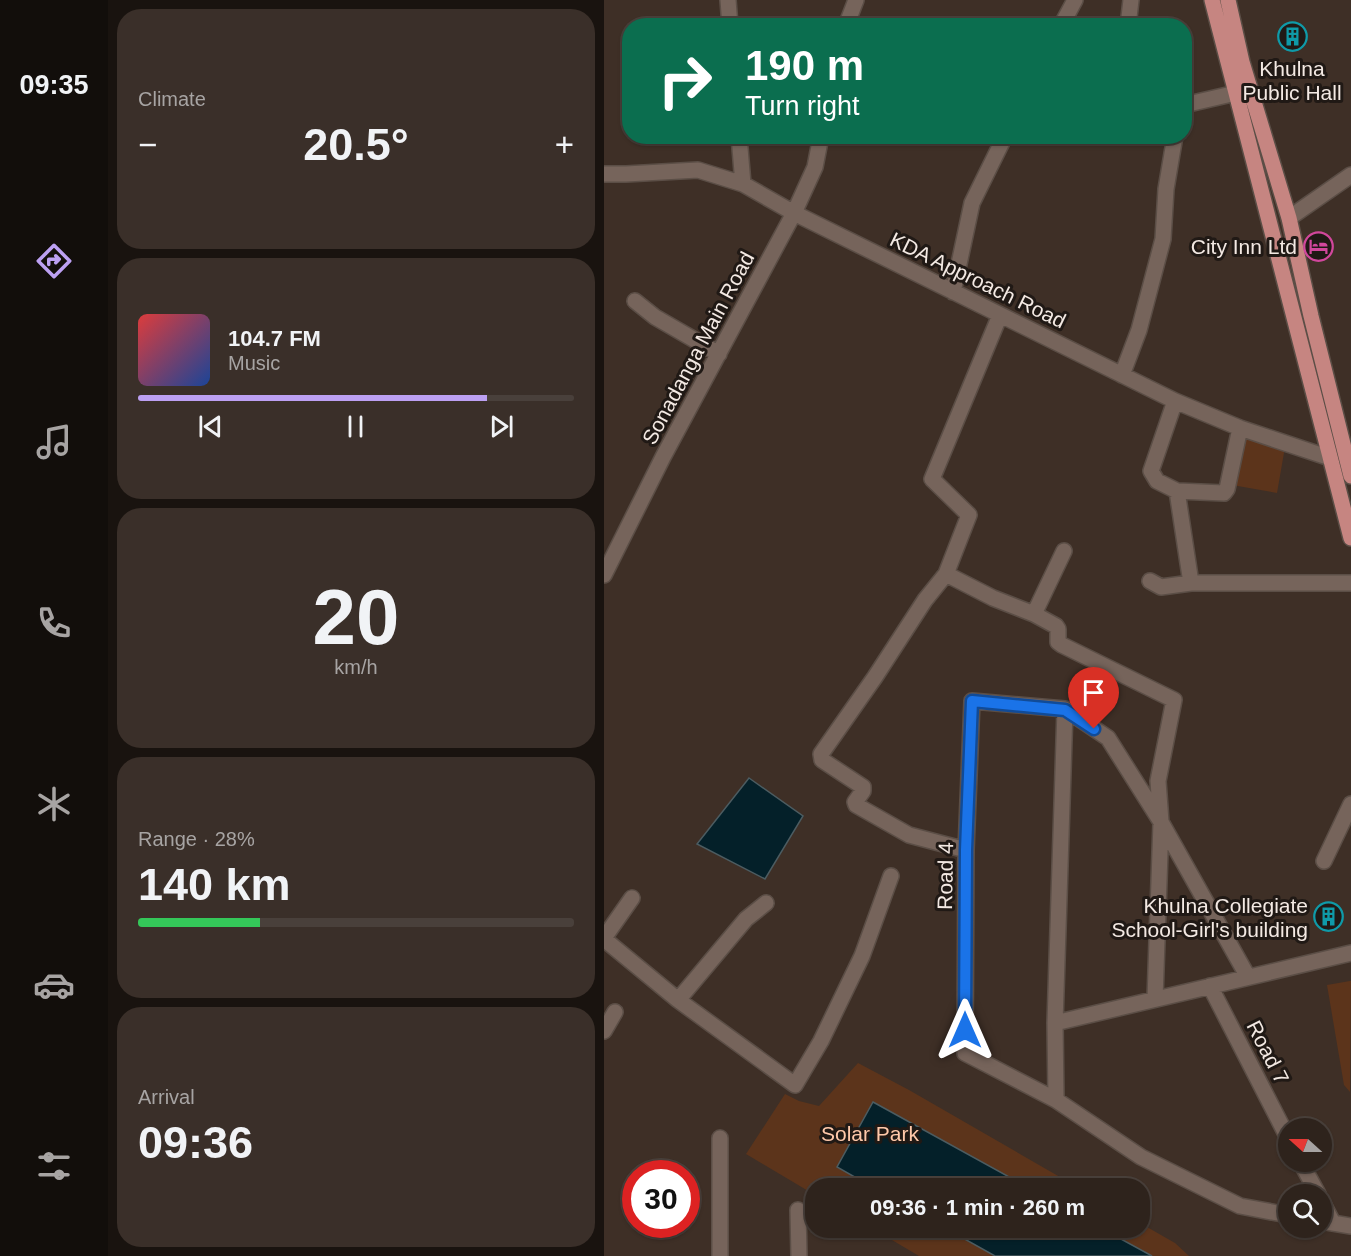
<!DOCTYPE html>
<html lang="en">
<head>
<meta charset="utf-8">
<style>
	:root { --surface:#2e231c; --page:#3a2f29; --text:#f1f3f6; --muted:#a7a4a3; --line:#49403b; --accent:#bca0f2 }
	body { margin:0; font-family:Helvetica,sans-serif; background:var(--page); color:var(--text); height:100vh; display:flex; flex-direction:column; font-size:22px; white-space:nowrap }
	* { box-sizing:border-box; margin:0 }
	p { font-size:20px; color:var(--muted) }
	.icon { flex:none; width:33px; height:33px; fill:none; stroke:currentColor; stroke-width:2; stroke-linecap:round; stroke-linejoin:round }
	.map { position:relative; flex:1; overflow:hidden }
	.side { display:flex; flex-direction:column; gap:9px; padding:9px; background:#19130f; width:496px }
	.side>* { flex:none }
	.top-card { position:absolute; left:18px; top:18px; width:570px; height:126px; border-radius:24px; box-shadow:0 2px 4px #0004,0 0 0 2px var(--line); background:#0b6e4f; color:#fff; overflow:hidden }
	.needle { width:39px; rotate:291deg }
	.controls { position:absolute; left:674px; top:1118px; display:grid; gap:12px }
	.controls a { display:grid; place-items:center; width:54px; height:54px; border-radius:50%; background:var(--surface); box-shadow:0 2px 4px #0004,0 0 0 2px var(--line); font-size:30px }
	.speed { position:absolute; left:18px; top:1160px; display:flex; gap:12px; font-size:30px; font-weight:700; text-align:center }
	.speed>* { display:grid; place-content:center; width:78px; height:78px; border-radius:50%; background:var(--surface); box-shadow:0 2px 4px #0004,0 0 0 2px var(--line); line-height:1 }
	.speed .limit { border:9px solid #d22; background:#fff; color:#111 }
	.pin { position:absolute; display:grid; place-items:center; width:51px; height:51px; color:#fff; margin:-62px -26px; border-radius:50% 50% 50% 0; rotate:-45deg; box-shadow:0 0 6px #0007 }
	.pin .icon { rotate:45deg }
	.me { position:absolute; width:66px; margin:-33px; rotate:0deg; stroke-linejoin:round; filter:drop-shadow(0 0 4px #0008) }
	.turn { display:flex; align-items:center; gap:21px; height:126px; padding:0 24px; font-size:27px }
	.turn .icon { width:78px; height:78px; stroke-width:2.5 }
	.turn b { display:block; font-size:42px; line-height:51px }
	.big { font-size:45px; font-weight:700; line-height:1.1 }
	.side .tile { flex:1; display:flex; flex-direction:column; justify-content:center; gap:9px; min-width:0; padding:0 21px; border-radius:24px; background:var(--page) }
	.side .dial { align-items:center; gap:0 }
	.dial b { font-size:78px; line-height:1 }
	.song { display:flex; align-items:center; gap:18px }
	.cover { width:72px; height:72px; border-radius:9px; background:linear-gradient(135deg,hsl(0 70% 55%),hsl(220 70% 35%)) }
	.played { height:6px; border-radius:3px; background:linear-gradient(90deg,var(--accent) 80%,var(--line) 80%) }
	.keys { display:flex; justify-content:space-around; direction:ltr }
	.heat { display:flex; justify-content:space-between; align-items:center; font-size:33px; direction:ltr }
	.charge { height:9px; border-radius:4px; background:linear-gradient(90deg,#34c759 28%,var(--line) 0) }
	.trip { position:absolute; left:201px; top:1178px; width:345px; height:60px; border-radius:24px; background:var(--surface); box-shadow:0 2px 4px #0004,0 0 0 2px var(--line); font-weight:700; line-height:60px; text-align:center }
	main { display:flex; flex:1; min-height:0 }
	.tabs { display:flex; flex-direction:column; width:108px; justify-content:space-around; align-items:center; background:#120e0b; color:var(--muted) }
	.tabs .icon { width:42px; height:42px }
	.tabs .on { color:var(--accent) }
	.tabs b { font-size:27px; color:var(--text) }
	.map>svg:first-child { display:block }
</style>
</head>
<body>
<main>
<nav class="tabs">
<b>09:35</b>
<svg class="icon on" aria-label="directions" viewBox="0 0 24 24"><path d="M12 3l9 9-9 9-9-9zM9 14v-3h6M13 9l2 2-2 2"/></svg>
<svg class="icon" aria-label="music" viewBox="0 0 24 24"><path d="M9 18V5l10-2v13"/><circle cx="6" cy="18" r="3"/><circle cx="16" cy="16" r="3"/></svg>
<svg class="icon" aria-label="phone" viewBox="0 0 24 24"><path d="M5 4h4l2 5-3 2q2 4 5 5l2-3 5 2v4C11 20 4 13 5 4z"/></svg>
<svg class="icon" aria-label="climate" viewBox="0 0 24 24"><path d="M12 3v18M4 7l16 10M4 17L20 7"/></svg>
<svg class="icon" aria-label="car" viewBox="0 0 24 24"><path d="M5 17H2v-5l4-1 3-4h7l3 4 3 1v5h-3M9 17h6M6 11h13"/><circle cx="7" cy="17" r="2"/><circle cx="17" cy="17" r="2"/></svg>
<svg class="icon" aria-label="filters" viewBox="0 0 24 24"><path d="M4 7h16M4 17h16"/><circle cx="9" cy="7" r="2"/><circle cx="15" cy="17" r="2"/></svg>
</nav>
<section class="side">
<div class="tile"><p>Climate</p>
<div class="heat"><a>−</a><b class="big">20.5°</b><a>+</a></div>
</div>
<div class="tile">
<div class="song"><i class="cover"></i><div><b>104.7 FM</b><p>Music</p></div></div>
<div class="played"></div>
<div class="keys"><svg class="icon" aria-label="previous" viewBox="0 0 24 24"><path d="M18 5L8 12l10 7zM5 5v14"/></svg><svg class="icon" aria-label="pause" viewBox="0 0 24 24"><path d="M8 5v14M16 5v14"/></svg><svg class="icon" aria-label="next" viewBox="0 0 24 24"><path d="M6 5l10 7-10 7zM19 5v14"/></svg></div>
</div>
<div class="tile dial"><b>20</b><p>km/h</p></div>
<div class="tile"><p>Range · 28%</p><b class="big">140 km</b><div class="charge"></div></div>
<div class="tile"><p>Arrival</p><b class="big">09:36</b></div>
</section>
<div class="map">
<svg width="747" height="1256" viewBox="0 0 747 1256">
	<rect width="100%" height="100%" fill="#3e2f26"/>
	<path fill="#5c341b" d="M636 438 681 447 673 493 628 485Z
		M746 981H747L746 1092 740 1085 723 985Z
		M254 1063 305 1090 475 1188H212L211 1195 142 1154 181 1094 195 1101 215 1106Z
		M536 1223 571 1243 585 1256H315L266 1227H536Z"/>
	<path fill="#042029" stroke="#4c5c61" stroke-width="1.5" d="M145 778 199 816 161 879 93 844Z
		M269 1102 425 1188H270L233 1167Z
		M339 1227H495L548 1256H391Z"/>
	<g fill="none" stroke-linecap="round" stroke-linejoin="round">
		<defs>
			<path id="minor" d="M124 0 126 26
				M242 26 252 0
				M457 26 471 0
				M524 26 527 0
				M580 105 632 93
				M135 136 139 184
				M0 174H22L94 170 139 184 190 213 571 401 636 428 726 458
				M685 218 747 175
				M349 292 368 203 401 136
				M31 301 51 317 115 354
				M518 375 535 330 559 239 562 189 571 136
				M571 401 547 471 553 481 573 491
				M636 428 623 489 620 493 573 491 587 583H747
				M342 574 389 598 430 614 452 626 454 629V642L458 645 570 700 554 781 557 822 551 999
				M0 575 59 457 190 213 211 167 217 136
				M546 581 557 587 587 583
				M430 614 460 551
				M362 850 305 835 252 805 251 802 259 791V787L218 760 217 754 271 677 321 600 342 574 365 515 328 479 396 315
				M720 861 747 804
				M0 938 28 898
				M0 939 74 1000 191 1085 217 1041 258 956 287 876
				M644 977 557 822 504 738 461 709 368 701 362 850 361 1053 452 1100 537 1157 636 1206 684 1215
				M606 986 684 1138
				M74 1000 142 919 162 903
				M451 1023 747 953
				M0 1031 11 1012
				M452 1100 451 1023 461 709
				M116 1138V1256
				M696 1161 714 1194
				M717 1200 729 1223
				M194 1210 195 1256
				M717 1221 747 1226"/>
			<path id="major" d="M608 0 747 538
				M624 0 638 62 685 218 707 316 747 476"/>
		</defs>
		<use href="#minor" stroke="#5b4e46" stroke-width="18"/>
		<use href="#major" stroke="#5b4e46" stroke-width="18"/>
		<use href="#minor" stroke="#76645b" stroke-width="15"/>
		<use href="#major" stroke="#c68581" stroke-width="15"/>
	</g>
	<g fill="none" stroke-linecap="round" stroke-linejoin="round">
		<defs>
			<path id="route" d="M361 1030 362 850 368 701 461 710 490 729"/>
		</defs>
		<use href="#route" stroke="#114b97" stroke-width="15"/>
		<use href="#route" stroke="#1a73e8" stroke-width="10"/>
	</g>
	<defs>
		<symbol id="building-ring" viewBox="-11 -11 22 22"><circle r="9.5" fill="#201915" stroke="#0f9aa8" stroke-width="1.5"/><path d="M-4-6H4V6H1V3H-1V6H-4ZM-2.5-4.3h1.7v1.8h-1.7ZM.8-4.3h1.7v1.8H.8ZM-2.5-1h1.7V.8h-1.7ZM.8-1h1.7V.8H.8Z" fill="#0f9aa8"/></symbol>
		<symbol id="hotel-ring" viewBox="-11 -11 22 22"><circle r="9.5" fill="#201915" stroke="#d1479c" stroke-width="1.5"/><path d="M-6-4.5h1.5V1H6V5H4.5V3h-9V5H-6ZM-4 0a1.8 1.8 0 1 1 3.6 0ZM.5 0V-2.5h3Q6-2.5 6 0Z" fill="#d1479c"/></symbol>
	</defs>
	<g fill-rule="evenodd">
		<use href="#building-ring" x="672" y="20" width="33" height="33"/>
		<use href="#hotel-ring" x="698" y="230" width="33" height="33"/>
		<use href="#building-ring" x="708" y="900" width="33" height="33"/>
	</g>
	<g text-anchor="middle" dominant-baseline="central" stroke-width="6" stroke-linejoin="round" paint-order="stroke">
		<g font-size="21" fill="#f3e9e3" stroke="#201915" text-anchor="end">
			<text x="688" y="68" text-anchor="middle">Khulna<tspan x="688" dy="24">Public Hall</tspan></text>
			<text x="693" y="246">City Inn Ltd</text>
			<text x="704" y="905">Khulna Collegiate<tspan x="704" dy="24">School-Girl's building</tspan></text>
		</g>
		<g font-size="21" fill="#f3e9e3" stroke="#201915">
			<text transform="translate(374 280) rotate(26)">KDA Approach Road</text>
			<text transform="translate(94 348) rotate(-62)">Sonadanga Main Road</text>
			<text transform="translate(341 876) rotate(-89)">Road 4</text>
			<text transform="translate(664 1052) rotate(63)">Road 7</text>
		</g>
		<g font-size="21" fill="#ffc9aa" stroke="#201915">
			<text x="266" y="1133">Solar Park</text>
		</g>
	</g>
</svg>
<div class="controls">
<a><svg class="needle" viewBox="-14 -14 28 28"><path d="M0-13l5 13h-10z" fill="#e53935"/><path d="M0 13l5-13h-10z" fill="#a7a4a3"/></svg></a>
<a><svg class="icon" aria-label="search" viewBox="0 0 24 24"><circle cx="10" cy="10" r="6"/><path d="M15 15l6 6"/></svg></a>
</div>
<div class="speed"><div class="limit">30</div></div>
<div class="pin" style="left:490px;top:729px;background:#d93025"><svg class="icon" aria-label="arrive" viewBox="0 0 24 24"><path d="M6 21V4h12l-3 4 3 4H6"/></svg></div>
<svg class="me" style="left:361px;top:1030px" viewBox="-20 -20 40 40"><path d="M0-17L14 15 0 8-14 15z" fill="#1a73e8" stroke="#fff" stroke-width="4"/></svg>
<div class="trip">09:36 · 1 min · 260 m</div>
<div class="top-card">
<div class="turn"><svg class="icon" aria-label="right" viewBox="0 0 24 24"><path d="M7 20v-9h11M14 6l5 5-5 5"/></svg><div><b>190 m</b>Turn right</div></div>
</div>
</div>
</main>
</body>
</html>
